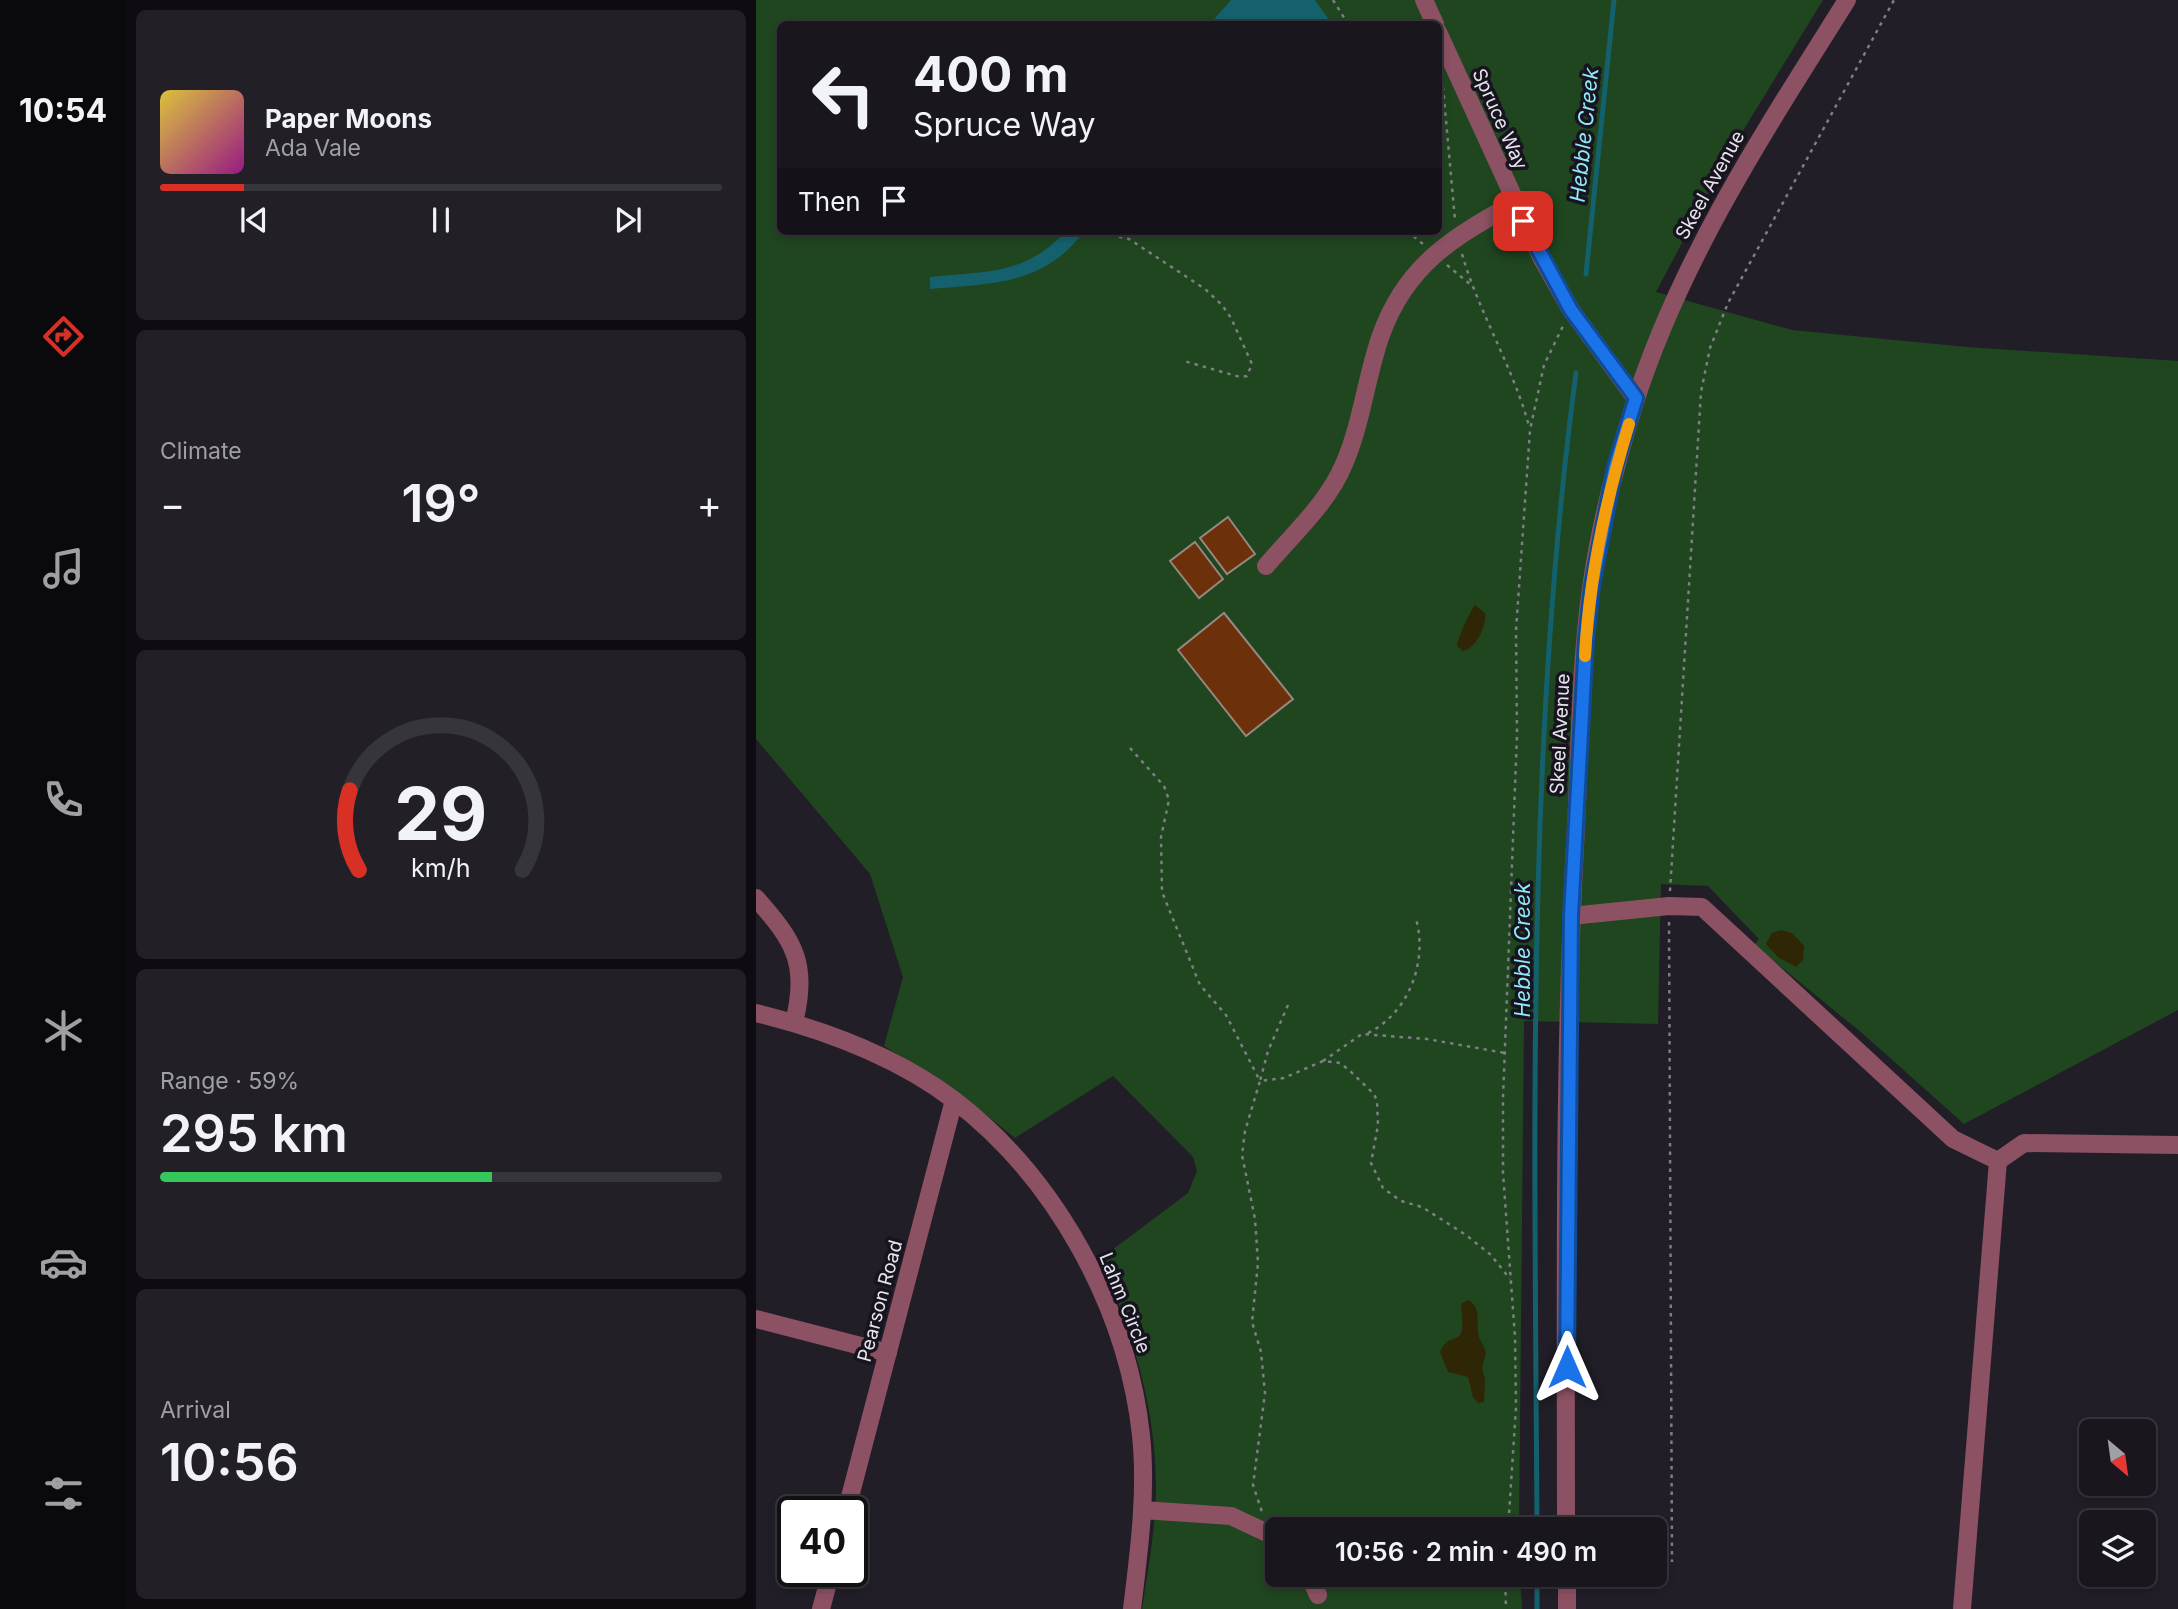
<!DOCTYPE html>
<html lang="en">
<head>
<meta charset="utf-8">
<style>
	:root { --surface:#19161e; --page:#221f27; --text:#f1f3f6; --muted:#9f9fa4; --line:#37353c; --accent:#d93025 }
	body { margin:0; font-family:Inter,sans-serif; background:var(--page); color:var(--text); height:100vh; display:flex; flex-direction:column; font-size:26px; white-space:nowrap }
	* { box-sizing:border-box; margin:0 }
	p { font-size:23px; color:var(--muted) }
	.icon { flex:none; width:38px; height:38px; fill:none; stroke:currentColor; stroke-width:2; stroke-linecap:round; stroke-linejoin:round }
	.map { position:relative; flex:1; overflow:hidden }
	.sheet { display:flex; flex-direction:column; gap:10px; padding:10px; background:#0e0c10; width:630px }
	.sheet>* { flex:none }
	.hud { position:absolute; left:21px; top:21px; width:665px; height:214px; border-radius:10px; box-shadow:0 4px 10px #0003,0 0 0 2px var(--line); background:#19161e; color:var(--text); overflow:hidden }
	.needle { width:46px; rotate:151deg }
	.controls { position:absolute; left:1323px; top:1419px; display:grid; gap:14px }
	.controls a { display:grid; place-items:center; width:77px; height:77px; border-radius:10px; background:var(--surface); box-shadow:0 4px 10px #0003,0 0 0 2px var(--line); font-size:35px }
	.speed { position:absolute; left:21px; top:1496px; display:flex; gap:14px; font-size:35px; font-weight:700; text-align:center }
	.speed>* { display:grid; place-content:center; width:91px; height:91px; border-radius:50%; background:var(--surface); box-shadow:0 4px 10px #0003,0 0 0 2px var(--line); line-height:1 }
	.speed .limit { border:4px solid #111; border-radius:10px; background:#fff; color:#111 }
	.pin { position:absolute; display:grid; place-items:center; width:60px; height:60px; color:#fff; margin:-30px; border-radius:14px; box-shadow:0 4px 10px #0006 }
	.me { position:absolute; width:77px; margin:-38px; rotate:0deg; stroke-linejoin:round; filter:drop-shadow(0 0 5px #0008) }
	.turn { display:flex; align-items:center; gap:24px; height:147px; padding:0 21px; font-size:32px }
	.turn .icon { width:91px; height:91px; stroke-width:2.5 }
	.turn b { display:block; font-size:49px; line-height:60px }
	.then { display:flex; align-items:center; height:66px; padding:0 21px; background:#0003; gap:14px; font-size:26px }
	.big { font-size:52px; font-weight:600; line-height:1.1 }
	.sheet .card { flex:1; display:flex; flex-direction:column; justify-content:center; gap:10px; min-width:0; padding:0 24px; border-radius:10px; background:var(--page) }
	.sheet .dial { align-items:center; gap:0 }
	.dial svg { height:182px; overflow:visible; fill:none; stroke:var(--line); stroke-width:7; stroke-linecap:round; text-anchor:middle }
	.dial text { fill:var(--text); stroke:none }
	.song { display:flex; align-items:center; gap:21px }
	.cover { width:84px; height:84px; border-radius:10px; background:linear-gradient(135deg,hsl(50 70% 55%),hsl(310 70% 35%)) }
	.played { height:7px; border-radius:4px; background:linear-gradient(90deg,var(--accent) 15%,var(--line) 15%) }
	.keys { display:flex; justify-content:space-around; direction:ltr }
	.heat { display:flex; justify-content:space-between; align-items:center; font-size:38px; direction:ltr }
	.charge { height:10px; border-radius:5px; background:linear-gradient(90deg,#34c759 59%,var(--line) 0) }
	.trip { position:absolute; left:509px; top:1517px; width:402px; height:70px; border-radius:10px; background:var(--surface); box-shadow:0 4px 10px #0003,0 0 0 2px var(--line); font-weight:600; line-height:70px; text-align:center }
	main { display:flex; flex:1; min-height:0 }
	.tab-bar { display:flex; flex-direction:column; width:126px; justify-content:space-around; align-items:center; background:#0a090c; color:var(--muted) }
	.tab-bar .icon { width:49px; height:49px }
	.tab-bar .active { color:var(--accent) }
	.tab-bar b { font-size:32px; color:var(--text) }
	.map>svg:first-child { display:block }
</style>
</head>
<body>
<main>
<nav class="tab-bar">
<b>10:54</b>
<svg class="icon active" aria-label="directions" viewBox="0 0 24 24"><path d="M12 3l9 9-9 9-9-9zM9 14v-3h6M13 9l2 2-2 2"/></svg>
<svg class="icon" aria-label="music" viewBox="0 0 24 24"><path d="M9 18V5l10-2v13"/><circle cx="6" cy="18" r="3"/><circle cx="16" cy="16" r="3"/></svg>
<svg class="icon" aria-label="phone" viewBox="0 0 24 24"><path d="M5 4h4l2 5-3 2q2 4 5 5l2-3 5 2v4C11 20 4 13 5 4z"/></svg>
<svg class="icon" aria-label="climate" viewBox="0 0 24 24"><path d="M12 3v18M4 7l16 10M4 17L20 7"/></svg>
<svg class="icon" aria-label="car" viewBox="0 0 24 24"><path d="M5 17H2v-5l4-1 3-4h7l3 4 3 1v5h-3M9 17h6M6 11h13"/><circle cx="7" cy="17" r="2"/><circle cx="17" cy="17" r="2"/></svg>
<svg class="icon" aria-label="filters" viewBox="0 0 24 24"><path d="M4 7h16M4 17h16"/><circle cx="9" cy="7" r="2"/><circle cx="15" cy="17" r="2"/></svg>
</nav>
<section class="sheet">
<div class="card">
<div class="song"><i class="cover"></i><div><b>Paper Moons</b><p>Ada Vale</p></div></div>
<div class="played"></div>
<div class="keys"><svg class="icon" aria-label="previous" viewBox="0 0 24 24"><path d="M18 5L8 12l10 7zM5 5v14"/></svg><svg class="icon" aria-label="pause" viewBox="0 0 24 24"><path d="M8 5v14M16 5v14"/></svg><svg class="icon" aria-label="next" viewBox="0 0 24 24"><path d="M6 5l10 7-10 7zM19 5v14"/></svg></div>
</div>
<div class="card"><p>Climate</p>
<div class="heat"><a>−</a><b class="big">19°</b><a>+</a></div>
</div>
<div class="card dial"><svg viewBox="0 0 100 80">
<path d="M14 69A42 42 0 1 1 86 69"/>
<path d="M14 69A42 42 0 0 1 10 34" stroke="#d93025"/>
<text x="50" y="56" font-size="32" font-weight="700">29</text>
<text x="50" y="72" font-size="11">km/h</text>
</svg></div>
<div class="card"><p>Range · 59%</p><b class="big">295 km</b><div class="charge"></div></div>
<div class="card"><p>Arrival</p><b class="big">10:56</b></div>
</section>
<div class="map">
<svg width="1422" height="1609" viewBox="0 0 1422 1609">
	<rect width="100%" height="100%" fill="#211e28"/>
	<path fill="#1f461f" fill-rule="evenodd" d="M0 0H1067L974 152 900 292 1036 330 1211 347 1422 361V1010L1208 1124 1106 1033 998 945 1003 939 952 886 905 884 902 1024 768 1021 763 1529 522 1530V1575H764L766 1609H386C392 1569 400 1527 400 1487 400 1407 376 1331 344 1259L432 1193 441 1171 437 1157 357 1076 259 1138 203 1093 128 1046 147 977 114 874 0 739ZM24 24H682V231H24Z"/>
	<path fill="#2e2605" d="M719 605 729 613C731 626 720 648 707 651L701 646C701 640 715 609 719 605Z
		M1025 930 1036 933 1048 946 1047 960 1040 967 1022 957 1010 944 1016 933Z
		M712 1300C727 1308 719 1323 723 1337 725 1342 729 1347 730 1353L726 1368 729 1379 728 1402 722 1403 717 1397 712 1377 692 1372 684 1352C696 1326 711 1355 705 1304Z"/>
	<path fill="#14616d" d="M475 0H559L576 24H454Z
		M310 231H328C289 285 235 284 174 289V277C231 271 268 276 310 231Z"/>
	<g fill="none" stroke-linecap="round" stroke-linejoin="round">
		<path stroke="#14616d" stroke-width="5" d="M830 274 858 0
			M781 1530C779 1144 769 756 820 373
			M781 1575V1609"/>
	</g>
	<path fill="#6c310b" stroke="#968780" stroke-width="2" d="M472 517 499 554 471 574 444 538Z
		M439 542 467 579 443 598 414 561Z
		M468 613 537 699 490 736 422 650Z"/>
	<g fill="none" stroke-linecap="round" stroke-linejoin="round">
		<path stroke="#7f7d86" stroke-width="2.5" stroke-dasharray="3.5 5" stroke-linecap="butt" d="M577 0 592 24
			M687 87 699 220
			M338 231 373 239 449 289 466 305 475 318 496 364 491 376 484 377 428 361
			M651 231 667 244
			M706 254C723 313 757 367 773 426
			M691 265 715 285
			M374 748 408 786 413 800 405 837 406 892 444 985 470 1015 504 1081 489 1131 486 1155 499 1219 502 1263 496 1322 505 1352 509 1393 497 1485 506 1512
			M914 891 945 392 954 348 972 303 1138 0
			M913 922 916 1562
			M532 1005 512 1051 504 1081 528 1078 567 1061 584 1063 593 1070 618 1094 621 1101 622 1125 615 1163 627 1188 645 1201 666 1207 710 1235 735 1255 754 1279
			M612 1033C653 1013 672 961 660 919
			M567 1061 606 1034 671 1039 749 1053
			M752 1530 760 1407 759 1337 747 1173V1098L761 735 760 630 774 430 788 365 807 326
			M749 1575 750 1609"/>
		<path stroke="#8c5162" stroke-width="18" d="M668 0 679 24
			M682 32 785 257 815 310 880 399
			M510 566C537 534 572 503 588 464 606 423 610 377 625 335 650 265 697 237 759 203
			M0 898C38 941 53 964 38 1022
			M815 916 913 906 946 907 1197 1139 1242 1161
			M0 1013C69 1030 141 1057 198 1100 300 1178 371 1308 385 1435 391 1493 383 1551 376 1609
			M0 1319 132 1353
			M387 1510 475 1516 522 1538
			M90 1512 198 1100
			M810 1530C810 1296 807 1060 820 827 824 748 824 667 835 588 844 525 860 462 879 402 926 256 1010 129 1091 0
			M553 1575 562 1595
			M811 1575V1609
			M65 1609 75 1572
			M1206 1609 1242 1161 1268 1143 1422 1145"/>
	</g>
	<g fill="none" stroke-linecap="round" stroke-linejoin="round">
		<defs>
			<path id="route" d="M767 221 815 310 880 398 859 467 836 586 830 640 815 916 811 1367"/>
		</defs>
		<use href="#route" stroke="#114b97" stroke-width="18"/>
		<use href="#route" stroke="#1a73e8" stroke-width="12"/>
		<path stroke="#f59e0b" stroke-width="12" d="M829 656C833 578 850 499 873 424"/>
	</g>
	<g text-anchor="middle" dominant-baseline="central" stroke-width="7" stroke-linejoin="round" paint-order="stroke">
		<g font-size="19" fill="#e6e4ec" stroke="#17141f">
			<text transform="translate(744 119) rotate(66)">Spruce Way</text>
			<text transform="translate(954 185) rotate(-61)">Skeel Avenue</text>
			<text transform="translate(804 734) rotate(-87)">Skeel Avenue</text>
			<text transform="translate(124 1301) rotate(-75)">Pearson Road</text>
			<text transform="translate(369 1303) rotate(68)">Lahm Circle</text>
		</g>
		<g font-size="21" font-style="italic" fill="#8febfb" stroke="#17141f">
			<text transform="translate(828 135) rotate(-84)">Hebble Creek</text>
			<text transform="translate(766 950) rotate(-90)">Hebble Creek</text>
		</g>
	</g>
</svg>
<div class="controls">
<a><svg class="needle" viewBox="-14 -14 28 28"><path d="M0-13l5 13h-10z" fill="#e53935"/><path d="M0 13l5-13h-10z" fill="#9f9fa4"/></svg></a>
<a><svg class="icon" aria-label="layers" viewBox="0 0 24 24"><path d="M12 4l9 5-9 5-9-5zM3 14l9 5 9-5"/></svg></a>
</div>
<div class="speed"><div class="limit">40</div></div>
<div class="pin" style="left:767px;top:221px;background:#d93025"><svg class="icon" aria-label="arrive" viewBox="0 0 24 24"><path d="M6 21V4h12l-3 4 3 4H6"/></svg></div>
<svg class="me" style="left:811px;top:1367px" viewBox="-20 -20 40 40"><path d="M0-17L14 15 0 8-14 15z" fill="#1a73e8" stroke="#fff" stroke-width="4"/></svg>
<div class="trip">10:56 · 2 min · 490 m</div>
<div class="hud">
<div class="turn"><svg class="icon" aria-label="left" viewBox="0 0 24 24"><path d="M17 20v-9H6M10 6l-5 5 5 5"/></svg><div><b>400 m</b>Spruce Way</div></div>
<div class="then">Then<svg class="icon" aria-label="arrive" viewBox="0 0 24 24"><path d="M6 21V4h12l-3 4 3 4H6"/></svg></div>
</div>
</div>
</main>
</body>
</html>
